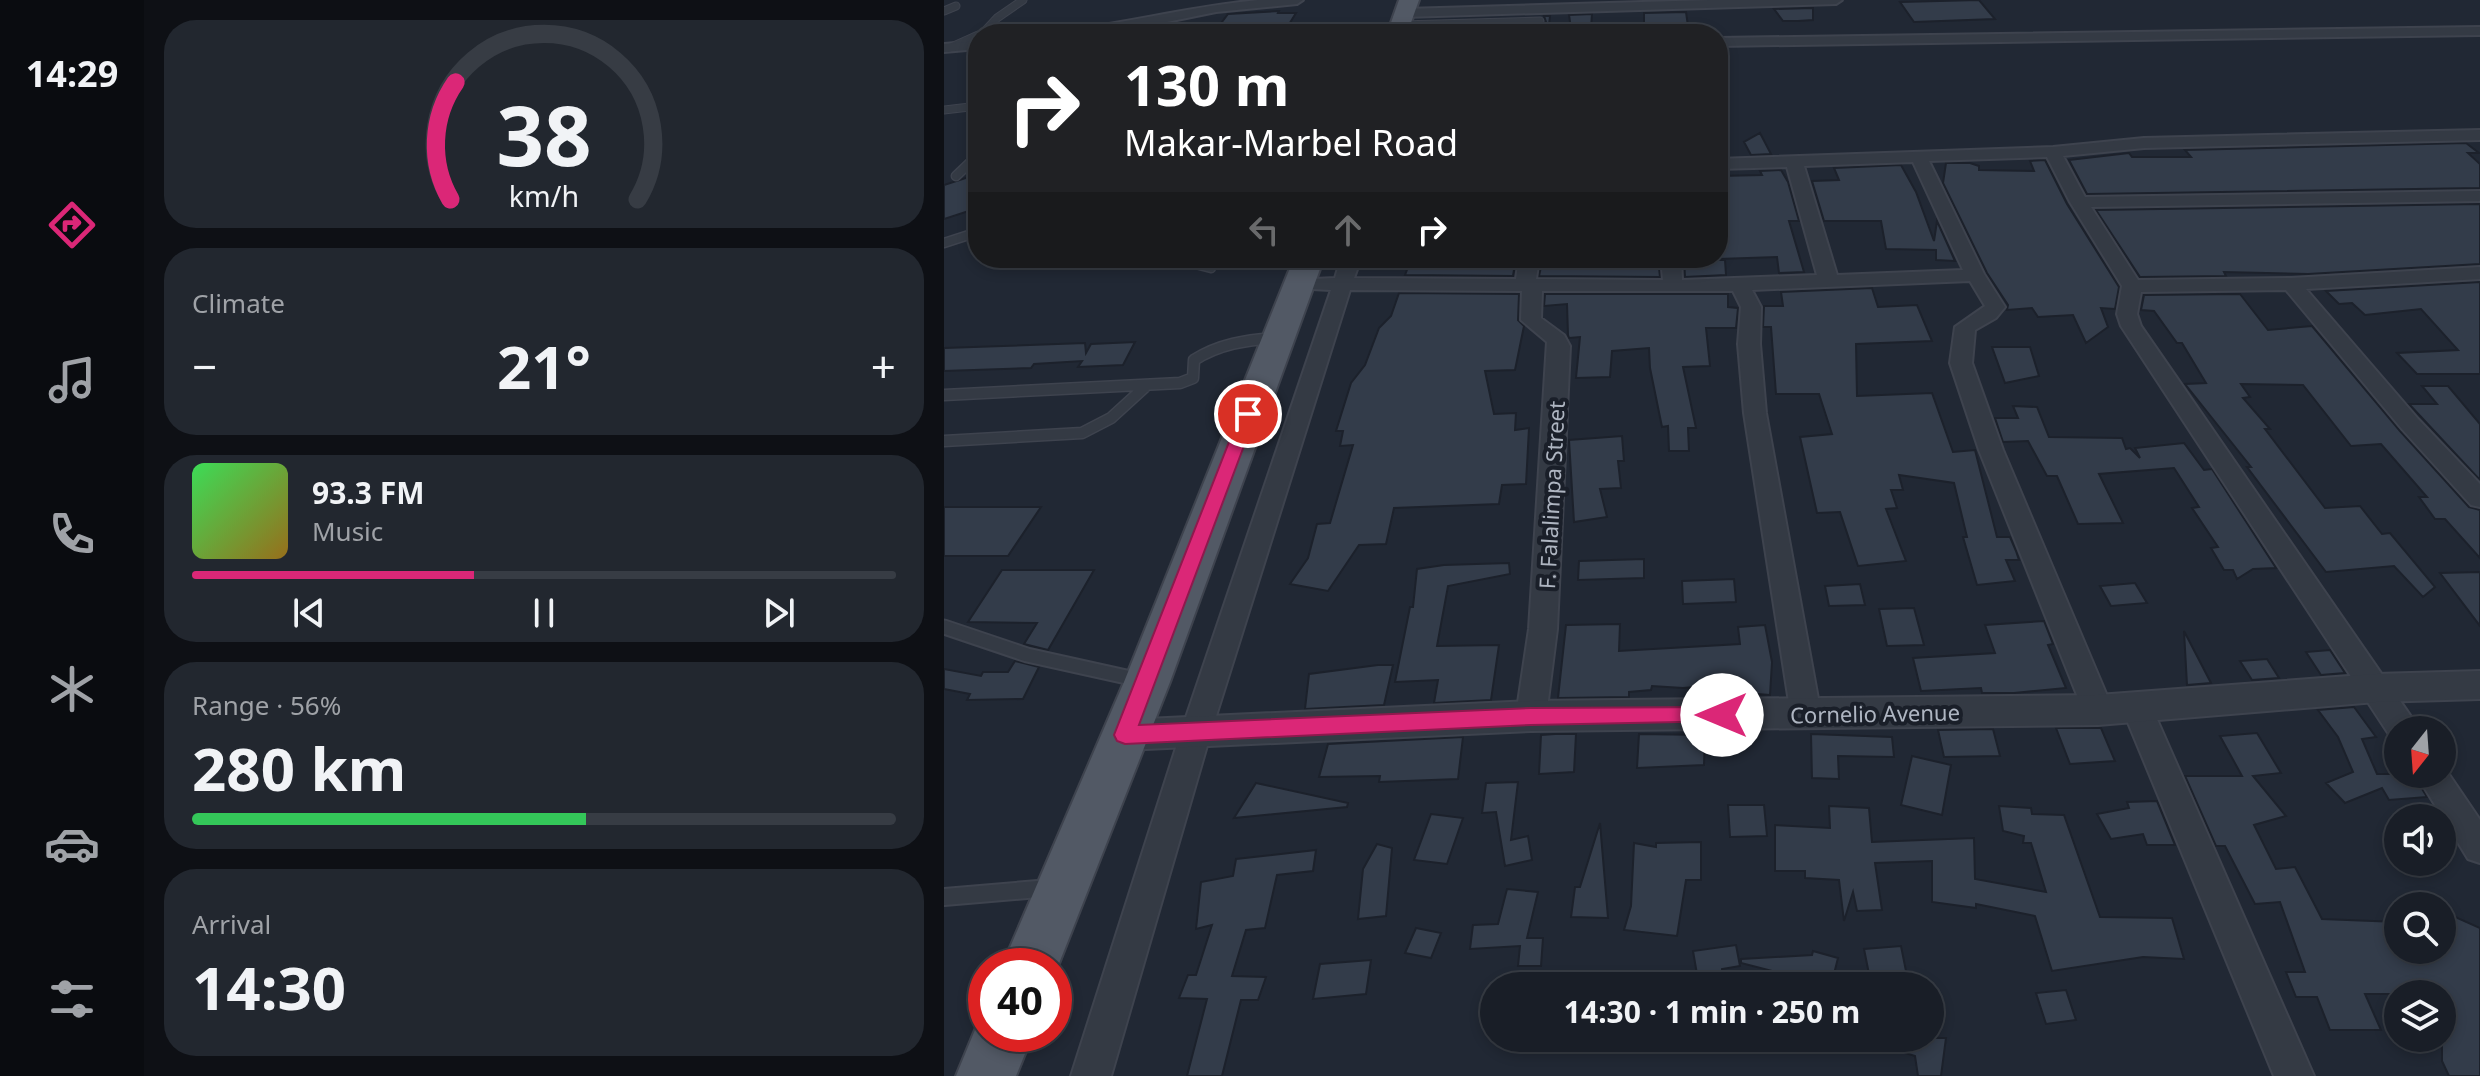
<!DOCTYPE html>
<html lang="en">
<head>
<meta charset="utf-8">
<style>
	:root { --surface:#191e27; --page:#22272f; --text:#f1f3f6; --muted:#9fa2a7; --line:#373c44; --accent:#db2777 }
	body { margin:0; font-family:"Noto Sans",sans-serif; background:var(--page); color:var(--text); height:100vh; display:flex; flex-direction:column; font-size:30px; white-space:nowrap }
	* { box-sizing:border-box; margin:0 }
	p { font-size:26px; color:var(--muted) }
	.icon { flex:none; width:44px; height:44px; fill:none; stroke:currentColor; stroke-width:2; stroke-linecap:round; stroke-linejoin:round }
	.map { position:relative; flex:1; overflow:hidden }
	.sheet { display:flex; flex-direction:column; gap:20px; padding:20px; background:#0e1015; width:800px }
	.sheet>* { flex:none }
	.guide { position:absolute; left:24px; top:24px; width:760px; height:244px; border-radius:32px; box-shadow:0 4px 12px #0003,0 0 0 2px var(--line); background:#202124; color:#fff; overflow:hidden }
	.needle { width:52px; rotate:197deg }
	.fabs { position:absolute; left:1440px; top:716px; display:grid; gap:16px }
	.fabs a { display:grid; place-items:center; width:72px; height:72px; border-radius:50%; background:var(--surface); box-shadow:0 4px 12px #0003,0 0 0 2px var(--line); font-size:40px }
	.speed { position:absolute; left:24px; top:948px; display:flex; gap:16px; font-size:40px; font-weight:700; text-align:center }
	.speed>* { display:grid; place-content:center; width:104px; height:104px; border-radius:50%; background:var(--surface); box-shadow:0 4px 12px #0003,0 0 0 2px var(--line); line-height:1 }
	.speed .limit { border:12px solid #d22; background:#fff; color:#111 }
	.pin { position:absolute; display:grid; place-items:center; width:68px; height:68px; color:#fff; margin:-34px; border:4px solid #fff; border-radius:50%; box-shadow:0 2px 8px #0007 }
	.me { position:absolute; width:88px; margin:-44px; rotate:270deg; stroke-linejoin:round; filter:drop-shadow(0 0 6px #0008) }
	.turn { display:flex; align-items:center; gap:28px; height:168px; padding:0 24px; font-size:36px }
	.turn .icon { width:104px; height:104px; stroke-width:2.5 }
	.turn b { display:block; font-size:56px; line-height:68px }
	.lanes { display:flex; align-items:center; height:76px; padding:0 24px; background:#0003; justify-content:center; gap:40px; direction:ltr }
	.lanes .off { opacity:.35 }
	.big { font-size:60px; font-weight:700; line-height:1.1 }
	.sheet .card { flex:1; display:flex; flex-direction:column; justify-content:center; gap:12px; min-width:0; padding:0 28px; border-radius:32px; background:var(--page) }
	.sheet .dial { align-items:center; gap:0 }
	.dial svg { height:208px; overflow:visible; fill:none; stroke:var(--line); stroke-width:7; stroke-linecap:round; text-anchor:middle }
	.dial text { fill:var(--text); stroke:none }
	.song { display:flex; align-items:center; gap:24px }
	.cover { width:96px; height:96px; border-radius:12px; background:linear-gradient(135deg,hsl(130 70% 55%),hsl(40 70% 35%)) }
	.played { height:8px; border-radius:4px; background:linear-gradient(90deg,var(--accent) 40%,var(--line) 40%) }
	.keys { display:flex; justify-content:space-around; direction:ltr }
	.heat { display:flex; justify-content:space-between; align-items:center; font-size:44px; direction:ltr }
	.charge { height:12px; border-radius:6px; background:linear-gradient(90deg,#34c759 56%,var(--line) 0) }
	.trip { position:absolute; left:536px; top:972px; width:464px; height:80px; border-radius:40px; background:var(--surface); box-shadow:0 4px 12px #0003,0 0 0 2px var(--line); font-weight:700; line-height:80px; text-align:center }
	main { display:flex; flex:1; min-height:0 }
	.tabs { display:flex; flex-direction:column; width:144px; justify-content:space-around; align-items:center; background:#0a0c10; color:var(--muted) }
	.tabs .icon { width:56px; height:56px }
	.tabs .selected { color:var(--accent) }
	.tabs b { font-size:36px; color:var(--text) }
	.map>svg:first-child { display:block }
</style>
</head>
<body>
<main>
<nav class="tabs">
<b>14:29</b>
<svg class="icon selected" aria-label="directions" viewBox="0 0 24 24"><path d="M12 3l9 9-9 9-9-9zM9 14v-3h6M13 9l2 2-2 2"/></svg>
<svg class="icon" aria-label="music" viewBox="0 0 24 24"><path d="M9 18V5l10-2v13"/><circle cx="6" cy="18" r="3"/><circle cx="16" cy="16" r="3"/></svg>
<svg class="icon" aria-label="phone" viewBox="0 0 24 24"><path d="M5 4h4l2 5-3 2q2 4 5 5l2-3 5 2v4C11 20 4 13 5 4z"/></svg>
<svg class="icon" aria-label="climate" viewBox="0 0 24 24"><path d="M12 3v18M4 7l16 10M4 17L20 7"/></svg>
<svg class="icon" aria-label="car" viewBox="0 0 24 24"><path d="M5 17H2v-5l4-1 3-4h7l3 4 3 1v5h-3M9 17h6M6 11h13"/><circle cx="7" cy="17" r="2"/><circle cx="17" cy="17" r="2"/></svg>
<svg class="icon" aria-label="filters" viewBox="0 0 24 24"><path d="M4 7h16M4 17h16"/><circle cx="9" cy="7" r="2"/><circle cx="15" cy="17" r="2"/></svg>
</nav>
<section class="sheet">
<div class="card dial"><svg viewBox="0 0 100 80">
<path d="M14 69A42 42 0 1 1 86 69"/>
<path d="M14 69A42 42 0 0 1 16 24" stroke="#db2777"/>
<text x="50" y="56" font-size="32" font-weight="700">38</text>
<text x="50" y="72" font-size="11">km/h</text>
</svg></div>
<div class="card"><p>Climate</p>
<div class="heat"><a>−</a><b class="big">21°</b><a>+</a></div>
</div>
<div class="card">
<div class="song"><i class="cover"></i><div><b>93.3 FM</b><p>Music</p></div></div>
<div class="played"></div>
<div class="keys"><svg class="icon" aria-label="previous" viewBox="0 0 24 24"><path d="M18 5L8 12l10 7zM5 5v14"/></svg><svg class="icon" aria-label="pause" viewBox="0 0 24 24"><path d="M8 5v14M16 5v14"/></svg><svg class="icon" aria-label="next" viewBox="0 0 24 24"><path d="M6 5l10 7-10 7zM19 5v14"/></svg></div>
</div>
<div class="card"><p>Range · 56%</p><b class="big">280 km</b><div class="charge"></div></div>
<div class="card"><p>Arrival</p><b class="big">14:30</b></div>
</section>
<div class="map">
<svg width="1536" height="1076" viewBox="0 0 1536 1076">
	<rect width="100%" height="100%" fill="#212834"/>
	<path fill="#333c4a" stroke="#1c212b" stroke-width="2" d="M1035 0 1051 19 970 22 956 2Z
		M869 8V20L854 21H839L830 9Z
		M335 11 334 13H352L339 34H269L284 14Z
		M742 12 744 26 700 24V13Z
		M648 14 647 28 627 29 625 15Z
		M600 16H606L604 34H551L552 29 599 27 602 22Z
		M816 133 827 154 807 155 800 142Z
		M1522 143 1535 153H1524L1536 164V188L1143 194 1125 160 1185 153 1188 157H1247L1241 150Z
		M1101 160 1123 204 1175 287 1171 309 1157 308 1164 327 1142 343 1129 315 1094 317 1088 308 1063 310 1064 305 1043 273 999 183 1002 163H1026L1035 166V170L1090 171 1086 161Z
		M957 165 972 192 990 241 993 221 1011 261 992 260V250L942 249 937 221H880L868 181 895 180 890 168Z
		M837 170 844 182 855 221H845L860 272 835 273 833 257 774 259V176L818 175 816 171Z
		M34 174V208L0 219V185Z
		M1536 204V264L1364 274 1280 272 1282 276 1196 277 1152 210Z
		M529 258H572L569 276 461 275 466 262H528Z
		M714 259 716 277 595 276 598 262Z
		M740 260H781L782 275 741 277Z
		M1536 282V374H1473L1453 353 1514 350 1477 309 1421 315 1408 303 1395 304 1382 291Z
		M928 288 934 307 973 305 988 341 912 344 913 396 988 393 1009 452 1031 450 1053 537H1066L1072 551 1075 560H1062L1071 581 1033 585 1019 537H1023L1010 483 955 475 959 490H947L953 508 942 509 962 561 914 566 896 512 873 513 856 437 888 434 875 394H832L827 327H819L820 306H839L837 292Z
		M455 293 575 294 574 320 580 326 571 370 541 371 550 414 572 413 571 430 585 428 582 484 558 485 555 504 450 508 442 544 415 545 384 591 346 584 364 558 373 524 386 523 409 445 396 446 399 431H392L407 383 421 365 435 328 447 316Z
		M601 294H784V307L794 308 792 328H762L766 366 739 367 752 428H744L745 451H725L724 426 718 427 706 368 705 348 668 351 666 377 632 378 636 337 625 338 624 335 623 304 600 306Z
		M1296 294 1324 330 1368 326 1456 431 1525 507 1536 510V558L1501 519H1491L1475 497H1483L1437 444 1407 446 1359 385 1297 384 1306 397 1299 398 1326 429H1321L1381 508 1416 506 1438 534 1446 533 1491 587 1479 597 1450 566 1382 572 1303 467H1307L1241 384 1262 383 1238 343H1233L1210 311 1197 310 1200 295Z
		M191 342 179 365 134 367 138 361 90 364 87 368 0 371V348L141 343 142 353 147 344Z
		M1048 347H1086L1095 376 1061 383Z
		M1478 386H1504L1536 424V480L1465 404H1493Z
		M1069 406 1093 407 1105 437 1178 438 1182 449 1186 448 1196 458 1191 448 1240 443 1260 470 1268 469 1332 568 1309 569 1293 579 1289 570H1280L1267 548 1274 547 1248 508 1255 507 1230 468 1155 474 1179 523 1134 524 1113 476H1103L1084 441 1059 442 1051 418H1074Z
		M678 436 680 461H674L677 488 656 489 663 517 630 522 625 440Z
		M0 507H97L64 556H0Z
		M700 559V578L634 580 635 561Z
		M565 563 566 574 504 586 493 646 555 645 547 700 490 703 494 680 451 682 466 607H469L473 569 500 565Z
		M58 570H150L104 650 80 644 93 623 24 622Z
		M1536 572V626L1496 573Z
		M790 579 792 602 739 604 738 581Z
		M1191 583 1203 603 1167 606 1156 586Z
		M916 584 921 605 885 606 881 586Z
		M970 608 980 645 943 646 935 609Z
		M1100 621 1109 644 1104 645 1122 688 1070 693H1038L1037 688 977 691 969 658 1051 653 1041 625Z
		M676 624 675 651 796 644 794 627 821 625 828 662 826 695 787 692 788 684 739 688 708 686 707 690 685 692V697L614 698 622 625Z
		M1240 631 1267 683 1243 685Z
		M1386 650 1401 673 1377 675 1362 652Z
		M1323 659 1335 678 1308 680 1296 661Z
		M71 661 95 667 79 699 23 700 26 694 0 689V669L37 676 39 672H64Z
		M434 665H449L440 705 361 709 365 674Z
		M1410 707 1432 737 1418 739 1433 774H1469L1483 797 1445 800 1438 788 1401 803 1382 783 1409 772 1394 737 1374 710Z
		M1112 728H1157L1171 761 1126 764Z
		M1049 729 1056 756 1000 757 994 730Z
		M1313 733 1337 773 1309 776 1342 816 1310 825 1332 869 1351 867 1378 919 1454 922V950H1498V911L1536 928V1076H1505L1498 1061V994H1421L1437 1030H1386L1373 997H1352L1342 972H1361L1336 902 1311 904 1281 846H1272L1241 776H1298L1276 736Z
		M611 734H632L630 772 595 774 597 735Z
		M695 734 761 735 760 765 693 768Z
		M867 734 948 737 950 757 894 756 895 779 868 778Z
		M519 737 514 779 435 782 436 776 375 777 384 744Z
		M968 756 1007 765 998 815 957 805Z
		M574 782 567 840 584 836 588 860 561 866 552 812 538 813 542 783Z
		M312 783 404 803 403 807 290 818Z
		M1213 801 1231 845H1203L1199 834 1167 839 1153 814 1185 808 1183 802Z
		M784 805H820L823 836 786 837Z
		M885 806 925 808 928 842 1030 838 1031 879 1102 892 1087 843H1079L1080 836 1059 831 1055 806 1087 808 1088 814 1120 815 1156 917 1228 918 1240 959 1199 957 1108 971 1091 916 1032 904V908L988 902V861L931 863 938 910 913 911 909 892 900 921 895 880 861 878V871H831V825L886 828Z
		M487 814 519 818 503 864 470 860Z
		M656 823 664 918 627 917 631 887H636Z
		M757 842V880H742L733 936 680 930 687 906 690 843 712 847V843Z
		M433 844 448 848 442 916 414 919 419 869Z
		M372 850 369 871 333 875 321 928 302 930 288 976 322 977 314 1000H297L278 1076H243L263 999 235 998 244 975H252L268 925 252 929 257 882 289 876 292 859Z
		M563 889 594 892 583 938H599L597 966H574L576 946 526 949 529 925 554 924Z
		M472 928 497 933 487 958 461 953Z
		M792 945 796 966 778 969V986H755L749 951Z
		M957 946 964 981 927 984 920 949Z
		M869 951 894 958 887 986 797 963V959L868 955Z
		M427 960 422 994 369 999 376 964Z
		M1122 990 1132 1020 1102 1024 1092 993Z
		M928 1038H1002L997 1076H974L971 1056 927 1042Z"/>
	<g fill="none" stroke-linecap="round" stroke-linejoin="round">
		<defs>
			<path id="service-far4" d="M0 11 12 6
				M457 25 596 21
				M40 32 53 18 79 0
				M5 48 34 35
				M0 110 34 106"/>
			<path id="service-far3" d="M12 176 34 155
				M0 243 34 232
				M228 258 267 268"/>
			<path id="service-far2" d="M0 395 236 383 249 378 250 360C275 344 302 340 331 338
				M0 441 138 433 167 418 201 387"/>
			<path id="service-far1" d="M0 627 83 655 196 680"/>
			<path id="service" d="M0 897 106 888"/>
			<path id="minor" d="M314 0H359L353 4 272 12 174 32 117 34 124 30C188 22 250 6 314 0Z
				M766 0H898L892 4 461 17 455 13 461 9Z
				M1536 27V35L774 46V38Z
				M34 41V49L0 52V44Z
				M1536 130V140L1200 148 1119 156 1141 197 1536 191V201L1147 207 1194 280 1347 278 1536 267V279L1362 289 1474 419 1536 484V507L1527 505 1458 429 1342 290 1197 292 1193 314 1197 326 1470 721 1474 730H1454V741L1448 739 1177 326 1173 314 1178 286 1126 202 1103 157 985 161 1040 274 1061 307 1052 318 1031 330 1028 363 1059 450 1169 710 1165 719 1154 722 1143 719 1139 710 1035 450 1006 363 1011 327 1041 306 1026 281 808 290 817 307 816 344 822 413 877 715 873 724 862 727 851 724 847 715 800 413 794 344 797 307 789 291H598L597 318 620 335 626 346 613 629 602 716 598 725 587 728 576 725 572 716 585 629 603 342 577 320 578 291 406 290 267 732 167 1076H127L237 732 387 290 348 288 345 284 348 280 391 278 397 258H417L410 278 572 279 575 258H595L592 279 719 280 717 258H737L738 280 873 275 843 167 774 169V159L1109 147 1200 138ZM969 162 1019 270 893 275 860 166Z
				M1193 696 1204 700 1208 708 1370 1076H1330L1178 708 1182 700Z
				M1498 764 1536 820V863L1524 859 1472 774H1498Z"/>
			<path id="tertiary" d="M1536 671V699L1432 702 1154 725 587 731 181 750 168 746 162 735 168 724 181 720 587 701 1154 695 1432 674Z"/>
			<path id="primary" d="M455 0H475L463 34H443Z
				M350 258H380L226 682 114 966 110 976V966H58L180 682Z
				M42 1012V1034H89L72 1076H12L38 1013Z"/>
		</defs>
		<use href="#service-far4" stroke="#3e434e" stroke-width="9"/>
		<use href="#service-far3" stroke="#3e434e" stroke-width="11"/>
		<use href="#service-far2" stroke="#3e434e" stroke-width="13"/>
		<use href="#service-far1" stroke="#3e434e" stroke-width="17"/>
		<use href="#service" stroke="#3e434e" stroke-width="20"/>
		<use href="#minor" stroke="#3e434e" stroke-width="4"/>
		<use href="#tertiary" stroke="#3e434e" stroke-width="4"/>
		<use href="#primary" stroke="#3e434e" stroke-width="4"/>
		<use href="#service-far4" stroke="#343a44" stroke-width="7"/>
		<use href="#service-far3" stroke="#343a44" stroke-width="8"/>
		<use href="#service-far2" stroke="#343a44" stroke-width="10"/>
		<use href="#service-far1" stroke="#343a44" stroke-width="13"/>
		<use href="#service" stroke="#343a44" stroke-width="16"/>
		<use href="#minor" fill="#343a44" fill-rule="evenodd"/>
		<use href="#tertiary" fill="#343a44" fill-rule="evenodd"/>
		<use href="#primary" fill="#525965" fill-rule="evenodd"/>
	</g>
	<path fill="#db2777" stroke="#8e194d" stroke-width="2" d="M304 409 312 414 195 725 587 708 778 707 785 709 788 715 785 721 587 725 181 744 173 741 170 735 296 414Z"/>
	<g text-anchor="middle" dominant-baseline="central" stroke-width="8" stroke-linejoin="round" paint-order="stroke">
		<g font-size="22" fill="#aeb5c1" stroke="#1a1f29">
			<text transform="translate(607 495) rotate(-87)">F. Falalimpa Street</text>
			<text transform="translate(931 713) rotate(-1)">Cornelio Avenue</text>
		</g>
	</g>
</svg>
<div class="fabs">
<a><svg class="needle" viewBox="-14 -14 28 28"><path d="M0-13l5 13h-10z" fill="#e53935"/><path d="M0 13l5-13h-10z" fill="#9fa2a7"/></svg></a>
<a><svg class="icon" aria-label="sound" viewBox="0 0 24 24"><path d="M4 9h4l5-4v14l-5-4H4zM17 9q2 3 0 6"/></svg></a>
<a><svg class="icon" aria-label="search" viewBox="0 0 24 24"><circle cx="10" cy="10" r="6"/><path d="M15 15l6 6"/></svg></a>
<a><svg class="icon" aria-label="layers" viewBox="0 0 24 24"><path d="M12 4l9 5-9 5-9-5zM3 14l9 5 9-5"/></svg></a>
</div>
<div class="speed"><div class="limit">40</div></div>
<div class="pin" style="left:304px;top:414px;background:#d93025"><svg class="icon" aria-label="arrive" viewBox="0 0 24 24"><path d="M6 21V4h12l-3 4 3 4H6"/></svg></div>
<svg class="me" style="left:778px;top:715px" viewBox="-20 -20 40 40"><circle r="19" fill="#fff"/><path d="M0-13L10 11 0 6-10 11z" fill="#db2777"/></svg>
<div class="trip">14:30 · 1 min · 250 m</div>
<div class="guide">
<div class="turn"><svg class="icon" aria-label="right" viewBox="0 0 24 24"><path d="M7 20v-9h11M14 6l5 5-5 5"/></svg><div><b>130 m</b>Makar-Marbel Road</div></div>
<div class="lanes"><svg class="icon off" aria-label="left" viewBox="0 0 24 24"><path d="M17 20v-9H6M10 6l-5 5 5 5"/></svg><svg class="icon off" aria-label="ahead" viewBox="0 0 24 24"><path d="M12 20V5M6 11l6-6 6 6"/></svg><svg class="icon" aria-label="right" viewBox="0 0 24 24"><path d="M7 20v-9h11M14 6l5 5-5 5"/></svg></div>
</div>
</div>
</main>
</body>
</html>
